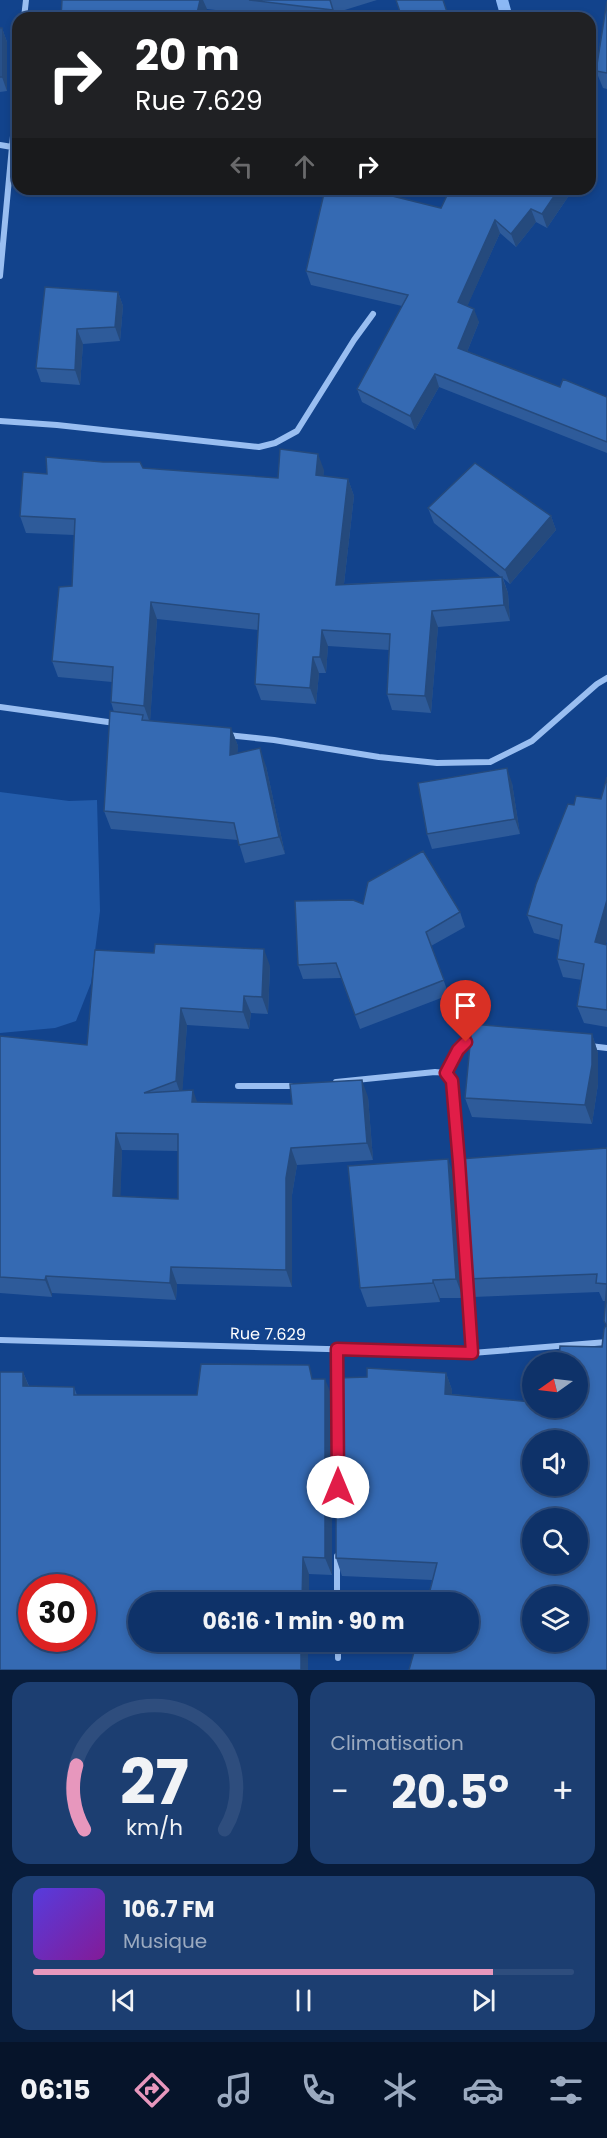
<!DOCTYPE html>
<html lang="fr">
<head>
<meta charset="utf-8">
<style>
	:root { --surface:#0e3269; --page:#1c3e71; --text:#f1f3f6; --muted:#9baac0; --line:#2e4d7d; --accent:#e797bd }
	body { margin:0; font-family:Poppins,sans-serif; background:var(--page); color:var(--text); height:100vh; display:flex; flex-direction:column; font-size:22px; white-space:nowrap }
	* { box-sizing:border-box; margin:0 }
	p { font-size:20px; color:var(--muted) }
	.icon { flex:none; width:33px; height:33px; fill:none; stroke:currentColor; stroke-width:2; stroke-linecap:round; stroke-linejoin:round }
	.map { position:relative; height:1670px; overflow:hidden }
	.sheet { display:flex; flex-direction:column; gap:12px; padding:12px; background:#081c3a; flex:1 }
	.sheet>* { flex:none }
	.hud { position:absolute; left:12px; top:12px; width:584px; height:183px; border-radius:18px; box-shadow:0 3px 9px #0003,0 0 0 2px var(--line); background:#202124; color:#fff; overflow:hidden }
	.needle { width:39px; rotate:256deg }
	.buttons { position:absolute; left:522px; top:1352px; display:grid; gap:12px }
	.buttons a { display:grid; place-items:center; width:66px; height:66px; border-radius:50%; background:var(--surface); box-shadow:0 3px 9px #0003,0 0 0 2px var(--line); font-size:30px }
	.speed { position:absolute; left:18px; top:1574px; display:flex; gap:12px; font-size:30px; font-weight:700; text-align:center }
	.speed>* { display:grid; place-content:center; width:78px; height:78px; border-radius:50%; background:var(--surface); box-shadow:0 3px 9px #0003,0 0 0 2px var(--line); line-height:1 }
	.speed .limit { border:9px solid #d22; background:#fff; color:#111 }
	.pin { position:absolute; display:grid; place-items:center; width:51px; height:51px; color:#fff; margin:-62px -26px; border-radius:50% 50% 50% 0; rotate:-45deg; box-shadow:0 0 6px #0007 }
	.pin .icon { rotate:45deg }
	.me { position:absolute; width:66px; margin:-33px; rotate:0deg; stroke-linejoin:round; filter:drop-shadow(0 0 4px #0008) }
	.turn { display:flex; align-items:center; gap:21px; height:126px; padding:0 24px; font-size:27px }
	.turn .icon { width:78px; height:78px; stroke-width:2.5 }
	.turn b { display:block; font-size:42px; line-height:51px }
	.lanes { display:flex; align-items:center; height:57px; padding:0 24px; background:#0003; justify-content:center; gap:30px; direction:ltr }
	.lanes .off { opacity:.35 }
	.big { font-size:45px; font-weight:700; line-height:1.1 }
	.sheet .card { flex:1; display:flex; flex-direction:column; justify-content:center; gap:9px; min-width:0; padding:0 21px; border-radius:18px; background:var(--page) }
	.sheet .dial { align-items:center; gap:0 }
	.dial svg { height:156px; overflow:visible; fill:none; stroke:var(--line); stroke-width:7; stroke-linecap:round; text-anchor:middle }
	.dial text { fill:var(--text); stroke:none }
	.song { display:flex; align-items:center; gap:18px }
	.cover { width:72px; height:72px; border-radius:9px; background:linear-gradient(135deg,hsl(250 70% 55%),hsl(290 70% 35%)) }
	.played { height:6px; border-radius:3px; background:linear-gradient(90deg,var(--accent) 85%,var(--line) 85%) }
	.keys { display:flex; justify-content:space-around; direction:ltr }
	.heat { display:flex; justify-content:space-between; align-items:center; font-size:33px; direction:ltr }
	.sheet .tiles { flex:1; display:grid; gap:12px; grid-template-columns:1fr 1fr }
	.card:last-child { grid-column:span 2 }
	.trip { position:absolute; left:128px; top:1592px; width:351px; height:60px; border-radius:30px; background:var(--surface); box-shadow:0 3px 9px #0003,0 0 0 2px var(--line); font-weight:700; line-height:60px; text-align:center }
	.tabs { display:flex; height:96px; justify-content:space-around; align-items:center; background:#06142a; color:var(--muted) }
	.tabs .icon { width:42px; height:42px }
	.tabs .selected { color:var(--accent) }
	.tabs b { font-size:27px; color:var(--text) }
	.map>svg:first-child { display:block }
</style>
</head>
<body>
<div class="map">
<svg width="607" height="1670" viewBox="0 0 607 1670">
	<rect width="100%" height="100%" fill="#12438c"/>
	<path fill="#235cab" d="M0 792 69 801 97 800 100 911 91 983 76 1021 55 1028 0 1033Z"/>
	<g fill="none" stroke-linecap="round" stroke-linejoin="round">
		<path stroke="#8bb8f5" stroke-width="12" d="M250 0 260 18
			M502 0 507 18"/>
		<path stroke="#99bef1" stroke-width="6" d="M24 18 26 0
			M0 145 12 147
			M0 276 18 82
			M0 421 57 425 259 447 275 443 297 431 354 340 373 314
			M0 707 115 723
			M227 735 274 740 379 757 437 763 490 762 532 741 597 684 607 678
			M590 1046 607 1048
			M446 1073C454 1058 459 1046 475 1038
			M336 1082 435 1072 446 1073 452 1081 459 1162 472 1353
			M238 1086H296
			M0 1340 472 1353 607 1342
			M337 1349V1384
			M337 1556V1602
			M338 1641V1658"/>
	</g>
	<path fill="#2e5b9a" fill-rule="evenodd" d="M62 0H377L335 13 336 18H283L207 9Z
		M607 1V89L603 88 596 71Z
		M0 28H2L7 42V91L0 92Z
		M570 194 547 228 536 222 516 247 500 233 467 306 479 322 467 352 560 387 607 397V453L439 387 415 430 362 402 357 389 402 306 311 285 306 271 441 208Z
		M118 292 123 306 120 341 83 344 80 385 41 382 36 368Z
		M143 468 278 478 324 470 323 476 348 479 354 496 344 584 501 577 434 523 428 508 551 516 556 530 510 584 503 578 508 593 510 621 438 627 431 713 392 710 387 694 389 650 328 646 326 673H319L316 704 261 700 255 684 258 630 157 619 150 721 231 728 238 746 237 754 266 766 285 854 245 863 238 840 111 829 104 811 114 712 111 702 112 682 58 677 52 661 72 586 74 535 26 533 20 516 47 474Z
		M607 777V940L606 944 607 945V1027L584 1023 577 1006 582 980 563 977 557 959 560 940 534 933 527 915 574 805 601 799Z
		M512 783 520 834 432 849 427 834Z
		M363 904 460 912 465 927 431 946 449 995 360 1029 341 978 303 979 298 965Z
		M270 966 268 1014 251 1013 249 1029 187 1025 182 1091 197 1102 292 1104 368 1097 373 1160 297 1165 292 1195V1287L177 1284 176 1300 52 1293V1297L0 1293V1036L87 1045ZM122 1150 178 1151V1199L120 1196Z
		M592 1034 598 1053V1084L592 1124 472 1117 465 1098Z
		M607 1148V1670L432 1580 342 1576 336 1558 446 1373 452 1390V1394L578 1407 602 1347 606 1325V1301H603L599 1292 473 1297 467 1279Z
		M455 1178 463 1298H440V1302L367 1307 360 1288Z
		M23 1372 29 1386 74 1387 77 1395H197L314 1379 332 1396V1575L309 1574V1602H138V1641H308V1670H0Z"/>
	<path fill="#254a7d" d="M200 0H203L207 9 205 18H196Z
		M2 28 7 42V91L2 77Z
		M559 189H568L570 194 547 228 542 214Z
		M531 209 536 222 516 247 511 234Z
		M495 220 500 233 463 316 458 302Z
		M118 292 123 306 120 341 115 327Z
		M474 309 479 322 463 362 458 348Z
		M77 329 83 344 80 385 75 370Z
		M435 374 439 387 415 430 410 416Z
		M318 454 324 470 322 491 316 475Z
		M348 479 354 496 342 601 336 585Z
		M551 516 556 530 510 584 505 570Z
		M502 577 508 593 510 621 504 605Z
		M151 602 157 619 150 723 144 706Z
		M432 611 438 627 431 713 425 696Z
		M322 630 328 646 326 673 320 657Z
		M313 657 319 673 316 704 310 688Z
		M231 728 238 746 236 773 230 755Z
		M260 748 266 766 285 854 279 837Z
		M507 768 512 783 520 834 515 819Z
		M607 900V940L602 959 595 942Z
		M264 949 270 966 268 1014 262 997Z
		M244 996 251 1013 249 1029 243 1012Z
		M181 1008 187 1025 182 1098 176 1081Z
		M592 1034 598 1053V1084L592 1124 585 1105Z
		M362 1080 368 1097 373 1160 367 1143Z
		M193 1090 199 1107 192 1102Z
		M116 1133 122 1150 120 1213 113 1196Z
		M291 1148 297 1165 292 1195V1287L286 1270V1178Z
		M448 1159 455 1178 463 1298 456 1279Z
		M171 1267 177 1284 176 1300 170 1283Z
		M46 1276 52 1293V1297L45 1280Z
		M433 1280 440 1298V1302L433 1283Z
		M23 1372 30 1390 23 1386Z
		M446 1373 452 1390 451 1411 445 1394Z
		M325 1379 332 1396V1575L325 1558Z
		M303 1557 309 1574V1602H302Z
		M301 1641H308V1670H301Z"/>
	<path fill="#356ab3" stroke="#254a7d" stroke-width="1.5" fill-rule="evenodd" d="M62 0H200L196 18H61Z
		M249 0H330L333 10Z
		M396 0H443L449 18H402Z
		M607 1V73L596 71Z
		M0 28H2V77H0Z
		M325 189H364L441 208 450 189H559L542 214 531 209 511 234 495 220 458 302 474 309 458 348 560 387 563 379 607 397V442L435 374 410 416 357 389 408 295 306 271Z
		M45 287 118 292 115 327 77 329 75 370 36 368Z
		M280 449 318 454 316 475 348 479 336 585 502 577 504 605 432 611 425 696 387 694 390 634 322 630 320 657H313L310 688 255 684 259 614 151 602 144 706 111 702 113 667 52 661 59 587 72 586 75 519 20 516 23 472 47 474 46 457 103 462H140L143 468 278 478Z
		M475 463 551 516 505 570 428 508Z
		M110 711 143 715 142 720 231 728 230 755 260 748 279 837 239 845 234 823 104 811Z
		M507 768 515 819 427 834 418 783Z
		M607 777V900L595 942 607 945V1010L577 1006 584 964 557 959 562 925 527 915 536 884 568 804 574 805 576 796 601 799Z
		M423 851 460 912 426 932 444 980 355 1015 336 963 298 965 295 901 353 900 363 904 368 882Z
		M155 944 264 949 262 997 244 996 243 1012 181 1008 176 1081 144 1093 193 1090 192 1102 292 1104 290 1084 362 1080 367 1143 291 1148 286 1178V1270L171 1267 170 1283 46 1276 45 1280 0 1277V1036L87 1045 95 950 154 953ZM116 1133 178 1134V1199L113 1196Z
		M472 1024 592 1034V1065L585 1105 465 1098Z
		M607 1148V1284L596 1283 597 1274 467 1279 459 1159Z
		M448 1159 456 1279 433 1280V1283L360 1288 348 1166Z
		M607 1284V1670H409L417 1641H468V1602H427L437 1563 336 1558V1378L367 1377V1368L446 1373 445 1394 532 1402V1407H578V1362H559L560 1346 602 1347 604 1329 606 1325 604 1321ZM532 1440H578V1485H532ZM532 1518H578V1563H532ZM532 1596H578V1641H532Z
		M201 1364 309 1365 312 1379H325V1558L303 1557 302 1602H138V1641H301V1670H0V1372H23V1386L74 1387V1395H197ZM32 1587H82V1638H32Z"/>
	<g fill="none" stroke-linecap="round" stroke-linejoin="round">
		<defs>
			<path id="route" d="M338 1487 337 1349 472 1353 459 1162 452 1081 446 1073 458 1050 466 1042"/>
		</defs>
		<use href="#route" stroke="#92132f" stroke-width="15"/>
		<use href="#route" stroke="#e11d48" stroke-width="10"/>
	</g>
	<g text-anchor="middle" dominant-baseline="central" stroke-width="4.5" stroke-linejoin="round" paint-order="stroke">
		<g font-size="16" fill="#fff" stroke="#12438c">
			<text transform="translate(268 1334) rotate(1)">Rue 7.629</text>
		</g>
	</g>
</svg>
<div class="buttons">
<a><svg class="needle" viewBox="-14 -14 28 28"><path d="M0-13l5 13h-10z" fill="#e53935"/><path d="M0 13l5-13h-10z" fill="#9baac0"/></svg></a>
<a><svg class="icon" aria-label="sound" viewBox="0 0 24 24"><path d="M4 9h4l5-4v14l-5-4H4zM17 9q2 3 0 6"/></svg></a>
<a><svg class="icon" aria-label="search" viewBox="0 0 24 24"><circle cx="10" cy="10" r="6"/><path d="M15 15l6 6"/></svg></a>
<a><svg class="icon" aria-label="layers" viewBox="0 0 24 24"><path d="M12 4l9 5-9 5-9-5zM3 14l9 5 9-5"/></svg></a>
</div>
<div class="speed"><div class="limit">30</div></div>
<div class="pin" style="left:466px;top:1042px;background:#d93025"><svg class="icon" aria-label="arrive" viewBox="0 0 24 24"><path d="M6 21V4h12l-3 4 3 4H6"/></svg></div>
<svg class="me" style="left:338px;top:1487px" viewBox="-20 -20 40 40"><circle r="19" fill="#fff"/><path d="M0-13L10 11 0 6-10 11z" fill="#e11d48"/></svg>
<div class="trip">06:16 · 1 min · 90 m</div>
<div class="hud">
<div class="turn"><svg class="icon" aria-label="right" viewBox="0 0 24 24"><path d="M7 20v-9h11M14 6l5 5-5 5"/></svg><div><b>20 m</b>Rue 7.629</div></div>
<div class="lanes"><svg class="icon off" aria-label="left" viewBox="0 0 24 24"><path d="M17 20v-9H6M10 6l-5 5 5 5"/></svg><svg class="icon off" aria-label="ahead" viewBox="0 0 24 24"><path d="M12 20V5M6 11l6-6 6 6"/></svg><svg class="icon" aria-label="right" viewBox="0 0 24 24"><path d="M7 20v-9h11M14 6l5 5-5 5"/></svg></div>
</div>
</div>
<section class="sheet">
<div class="tiles">
<div class="card dial"><svg viewBox="0 0 100 80">
<path d="M14 69A42 42 0 1 1 86 69"/>
<path d="M14 69A42 42 0 0 1 10 36" stroke="#e797bd"/>
<text x="50" y="56" font-size="32" font-weight="700">27</text>
<text x="50" y="72" font-size="11">km/h</text>
</svg></div>
<div class="card"><p>Climatisation</p>
<div class="heat"><a>−</a><b class="big">20.5°</b><a>+</a></div>
</div>
<div class="card">
<div class="song"><i class="cover"></i><div><b>106.7 FM</b><p>Musique</p></div></div>
<div class="played"></div>
<div class="keys"><svg class="icon" aria-label="previous" viewBox="0 0 24 24"><path d="M18 5L8 12l10 7zM5 5v14"/></svg><svg class="icon" aria-label="pause" viewBox="0 0 24 24"><path d="M8 5v14M16 5v14"/></svg><svg class="icon" aria-label="next" viewBox="0 0 24 24"><path d="M6 5l10 7-10 7zM19 5v14"/></svg></div>
</div>
</div>
</section>
<nav class="tabs">
<b>06:15</b>
<svg class="icon selected" aria-label="directions" viewBox="0 0 24 24"><path d="M12 3l9 9-9 9-9-9zM9 14v-3h6M13 9l2 2-2 2"/></svg>
<svg class="icon" aria-label="music" viewBox="0 0 24 24"><path d="M9 18V5l10-2v13"/><circle cx="6" cy="18" r="3"/><circle cx="16" cy="16" r="3"/></svg>
<svg class="icon" aria-label="phone" viewBox="0 0 24 24"><path d="M5 4h4l2 5-3 2q2 4 5 5l2-3 5 2v4C11 20 4 13 5 4z"/></svg>
<svg class="icon" aria-label="climate" viewBox="0 0 24 24"><path d="M12 3v18M4 7l16 10M4 17L20 7"/></svg>
<svg class="icon" aria-label="car" viewBox="0 0 24 24"><path d="M5 17H2v-5l4-1 3-4h7l3 4 3 1v5h-3M9 17h6M6 11h13"/><circle cx="7" cy="17" r="2"/><circle cx="17" cy="17" r="2"/></svg>
<svg class="icon" aria-label="filters" viewBox="0 0 24 24"><path d="M4 7h16M4 17h16"/><circle cx="9" cy="7" r="2"/><circle cx="15" cy="17" r="2"/></svg>
</nav>
</body>
</html>
